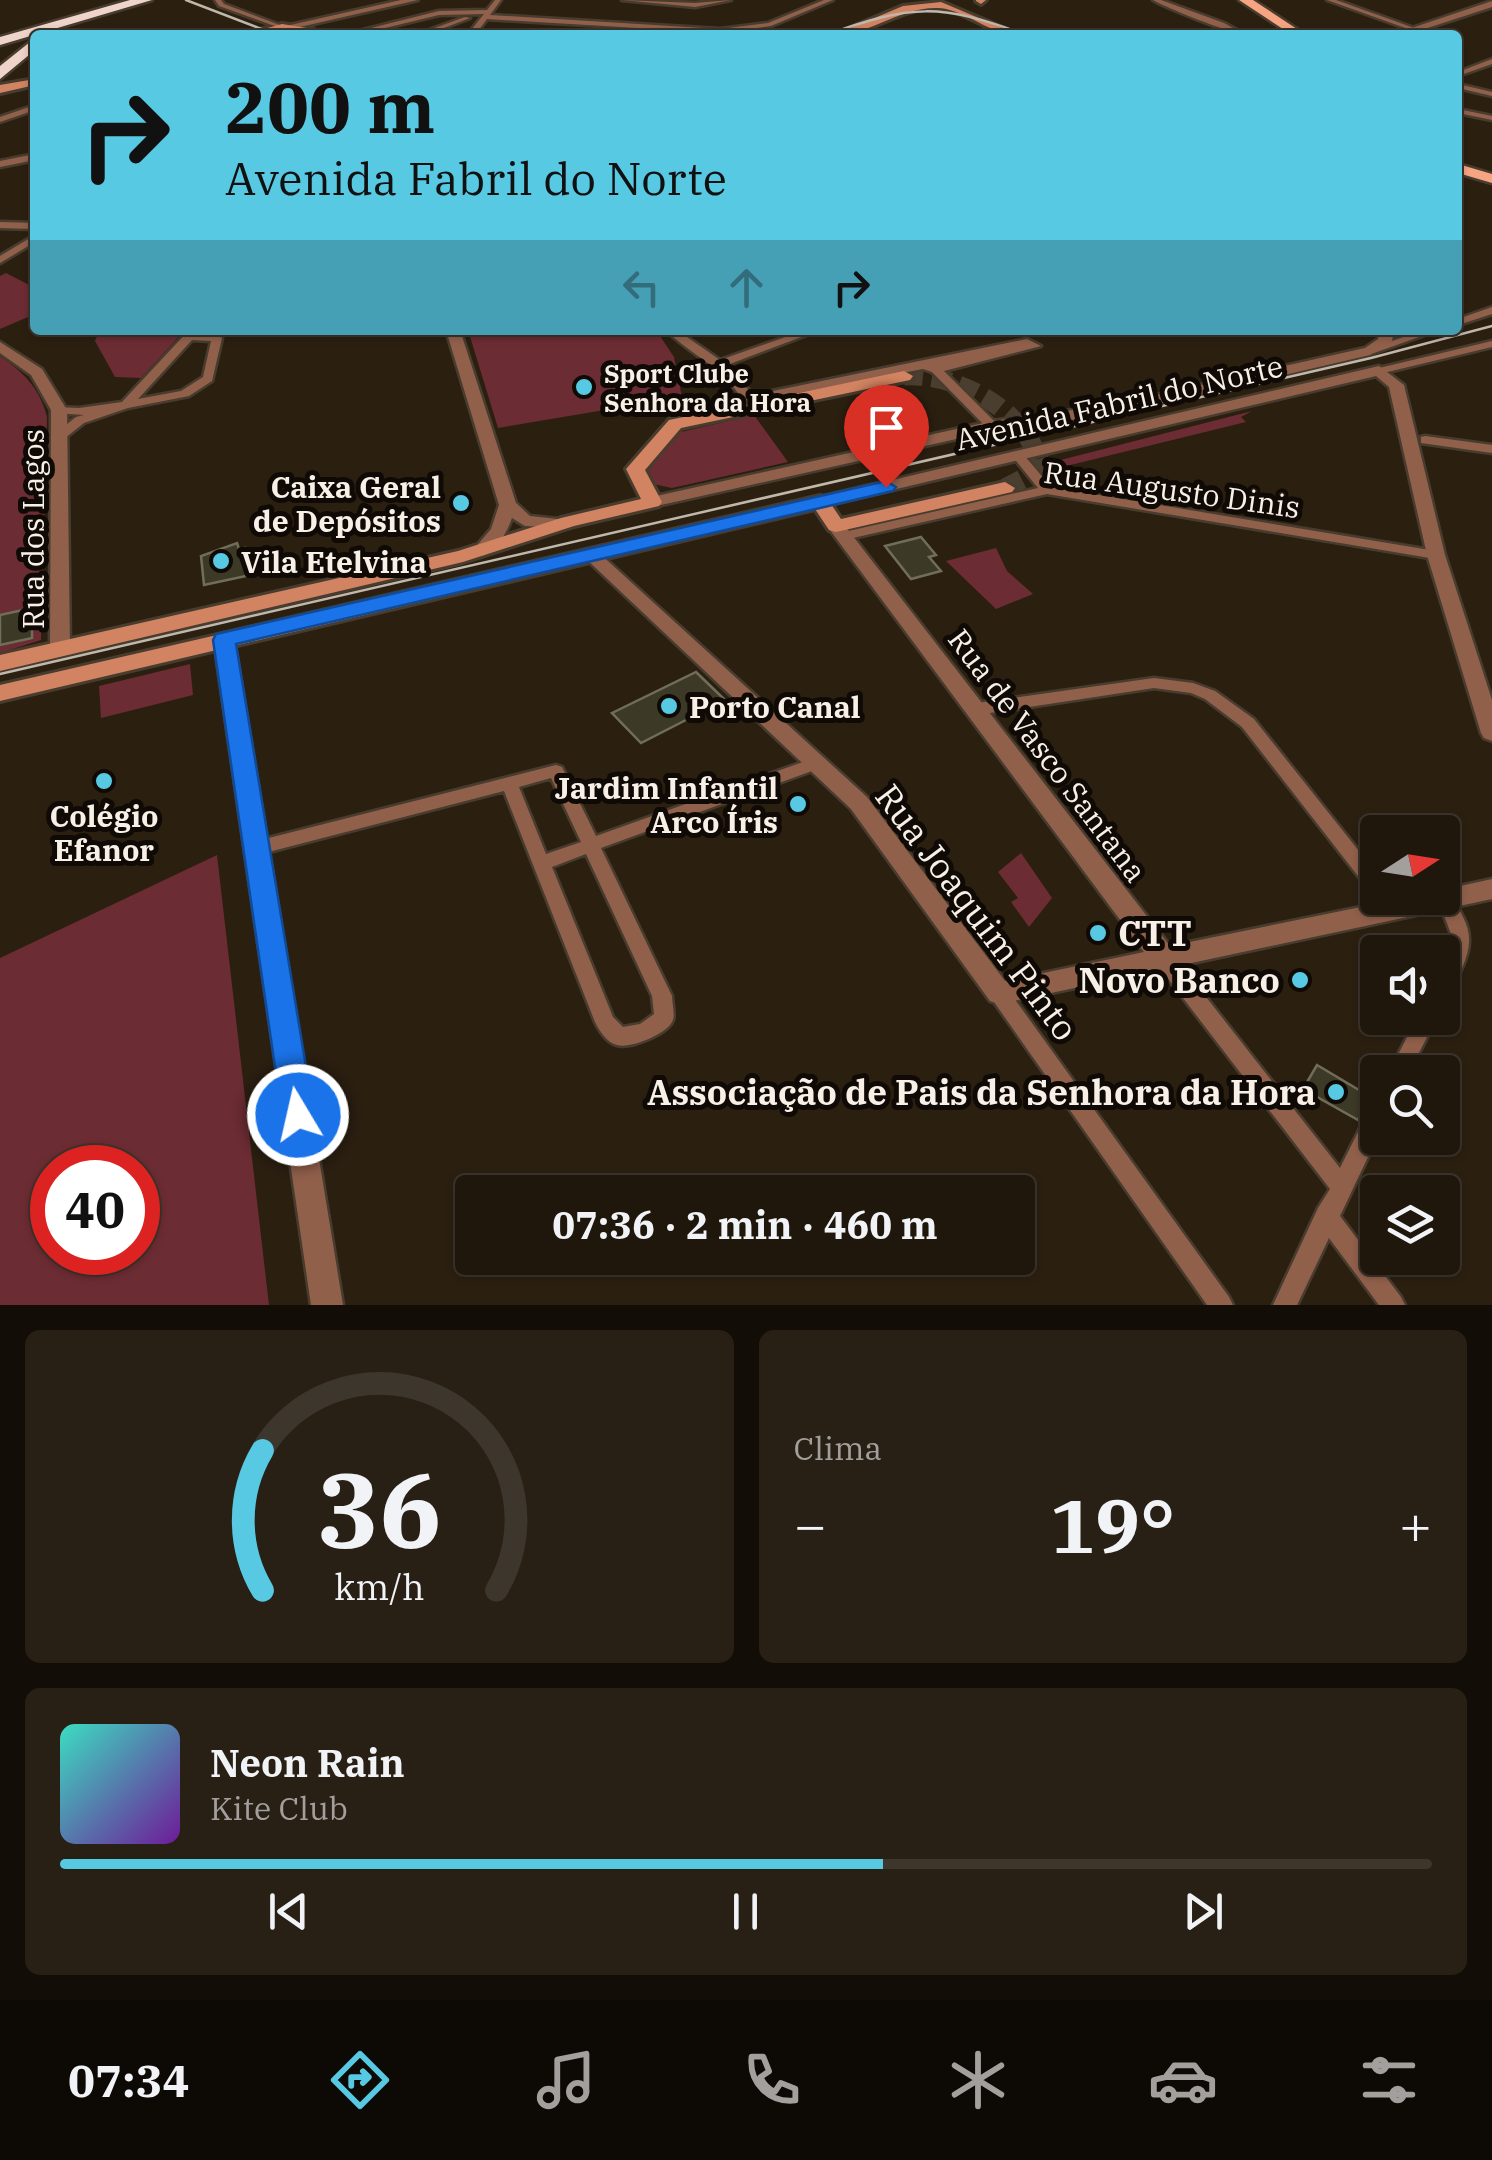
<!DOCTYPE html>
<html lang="pt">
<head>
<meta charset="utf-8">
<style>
	:root { --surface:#20170c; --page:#282015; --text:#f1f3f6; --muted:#a29f9d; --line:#3d362d; --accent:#58c9e3 }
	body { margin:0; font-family:"IBM Plex Serif",serif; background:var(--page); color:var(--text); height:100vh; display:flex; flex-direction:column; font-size:38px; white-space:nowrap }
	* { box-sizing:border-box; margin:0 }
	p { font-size:32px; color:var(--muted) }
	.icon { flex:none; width:55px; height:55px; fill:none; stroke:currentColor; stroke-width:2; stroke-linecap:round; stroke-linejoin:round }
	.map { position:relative; height:1305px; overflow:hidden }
	.details { display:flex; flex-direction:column; gap:25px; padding:25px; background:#120d07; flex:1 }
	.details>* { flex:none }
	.top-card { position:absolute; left:30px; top:30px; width:1432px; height:305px; border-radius:10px; box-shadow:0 2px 8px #0004,0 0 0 2px var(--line); background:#58c9e3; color:#111; overflow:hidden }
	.needle { width:65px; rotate:78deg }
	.buttons { position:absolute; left:1360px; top:815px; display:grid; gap:20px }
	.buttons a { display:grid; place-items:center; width:100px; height:100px; border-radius:10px; background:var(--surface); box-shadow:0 2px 8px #0004,0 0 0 2px var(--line); font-size:50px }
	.speed { position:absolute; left:30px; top:1145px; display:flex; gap:20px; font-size:50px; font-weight:700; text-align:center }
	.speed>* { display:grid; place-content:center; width:130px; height:130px; border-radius:50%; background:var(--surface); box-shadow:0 2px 8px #0004,0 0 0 2px var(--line); line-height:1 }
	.speed .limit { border:15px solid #d22; background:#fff; color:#111 }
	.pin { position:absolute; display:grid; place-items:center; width:85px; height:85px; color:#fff; margin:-102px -42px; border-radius:50% 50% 50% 0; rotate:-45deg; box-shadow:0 0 10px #0007 }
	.pin .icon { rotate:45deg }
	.me { position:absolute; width:110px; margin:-55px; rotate:351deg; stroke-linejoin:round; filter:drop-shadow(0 0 8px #0008) }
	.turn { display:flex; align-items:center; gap:35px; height:210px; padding:0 30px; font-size:45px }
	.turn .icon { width:130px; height:130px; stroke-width:2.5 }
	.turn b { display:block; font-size:70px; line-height:85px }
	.lanes { display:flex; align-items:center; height:95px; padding:0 30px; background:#0003; justify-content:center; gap:50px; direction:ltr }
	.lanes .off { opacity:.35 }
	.big { font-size:75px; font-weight:700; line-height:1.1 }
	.details .tile { flex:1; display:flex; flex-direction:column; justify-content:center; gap:15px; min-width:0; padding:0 35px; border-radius:15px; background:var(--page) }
	.details .dial { align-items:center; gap:0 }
	.dial svg { height:260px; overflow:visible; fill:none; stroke:var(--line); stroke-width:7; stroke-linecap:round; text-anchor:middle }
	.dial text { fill:var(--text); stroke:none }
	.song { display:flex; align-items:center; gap:30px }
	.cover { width:120px; height:120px; border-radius:15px; background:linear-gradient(135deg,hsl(170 70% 55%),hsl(280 70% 35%)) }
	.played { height:10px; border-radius:5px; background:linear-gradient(90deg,var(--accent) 60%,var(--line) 60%) }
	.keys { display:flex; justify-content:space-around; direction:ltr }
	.heat { display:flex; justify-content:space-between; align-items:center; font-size:55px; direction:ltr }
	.details .tiles { flex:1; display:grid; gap:25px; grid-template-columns:1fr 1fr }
	.tile:last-child { grid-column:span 2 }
	.trip { position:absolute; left:455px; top:1175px; width:580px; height:100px; border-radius:10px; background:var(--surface); box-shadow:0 2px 8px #0004,0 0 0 2px var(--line); font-weight:700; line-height:100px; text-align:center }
	.menu { display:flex; height:160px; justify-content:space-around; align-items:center; background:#0d0905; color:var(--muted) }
	.menu .icon { width:70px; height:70px }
	.menu .active { color:var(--accent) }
	.menu b { font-size:45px; color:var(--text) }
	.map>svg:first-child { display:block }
</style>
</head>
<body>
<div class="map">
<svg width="1492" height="1305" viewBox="0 0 1492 1305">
	<rect width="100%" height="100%" fill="#2b1f10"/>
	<path fill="#6c2c33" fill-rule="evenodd" d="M6 273 35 288V314L0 329V276Z
		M99 330H185L141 378 115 377 95 341Z
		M468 330H656L674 357 682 397 498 428Z
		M0 356C23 372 40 388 47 417L41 640 0 653Z
		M1252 411 1241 417 1246 422 1046 471 1041 465Z
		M754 415 788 462 672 488 653 484 648 468 681 432Z
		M996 548 1007 571 1033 594 996 609 946 561Z
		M190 664 193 695 101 718 99 686Z
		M1021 853 1052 898 1029 927 1011 902 1018 898 998 872Z
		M217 855 269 1305H0V958ZM52 1168H138V1252H52Z"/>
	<path fill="#3c3926" stroke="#706e59" stroke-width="2.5" d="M921 537 936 555 929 557 941 571 911 579 885 546Z
		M237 543 239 549 245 548 246 576 204 585 201 556Z
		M32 608V638L0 645V615Z
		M696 672 725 700 641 743 612 713Z
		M1317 1065 1369 1096 1358 1120 1303 1089Z"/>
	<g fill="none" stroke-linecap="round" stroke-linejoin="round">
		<path stroke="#4a3e30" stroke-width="19" stroke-dasharray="19 9" stroke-linecap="butt" d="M904 376C956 373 1022 408 1039 460L1030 475 1005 488"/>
		<defs>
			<path id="minor" d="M215 0H221L224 4 285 27 280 28 219 6Z
				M495 0H501L490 15 720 29 768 23 824 0H833L771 26 720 33 487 19 475 35H467L484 14 439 15 356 35H343L439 11 487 10Z
				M622 0 695 3 731 0 695 7Z
				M1153 0H1161L1224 23 1246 35C1235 35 1164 7 1153 0Z
				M1327 0H1336L1417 29 1411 30Z
				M465 17 470 18 426 35H415Z
				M919 31 943 35 917 34Z
				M1492 59V64L1458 76V72Z
				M1458 84 1492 92V96L1458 88Z
				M35 105V110L0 122V117Z
				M1458 109 1492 116V120L1458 113Z
				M35 154V160L0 167V161Z
				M0 222 35 223V229L0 228Z
				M35 235V242L0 263V256Z
				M1492 307V314L1458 325V319Z
				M189 330H199L198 333 217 335 222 338 212 381 189 396 128 408 84 423 65 438H57V432L76 417 84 415 55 413V407L79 408 122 402ZM192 340 211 341 203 377 181 391 138 399Z
				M665 330H677L720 360 805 330H820L727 365 753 395 1027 339 1041 346 944 371 996 423V429H988L932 372 923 369 756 401 759 407 757 410H749C727 369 697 359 665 330Z
				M1423 330H1439L1374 353 1370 354 1364 351Z
				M1492 341V347L1379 374 1373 371 1375 369Z
				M1425 436 1492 445V453L1421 443V437Z
				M1019 453 1023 454 1051 487 1436 551 1443 555 1436 559 1047 494 844 540 837 536 844 532 1038 488 1013 457Z
				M1154 678 1193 683 1215 691 1254 719 1378 875V896L1372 894 1242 727 1205 699 1191 693 1154 688 977 715 969 709 977 703Z
				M814 758 820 760 822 764 820 768 601 848 672 996C672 1003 675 1014 673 1020 668 1034 630 1049 617 1045 607 1043 599 1030 595 1022L504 791 257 855 251 853 248 848 251 843 257 841 556 765 562 767 564 771 596 836ZM551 778 581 842 546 854 519 787ZM586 854 652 996 654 1014 640 1024 623 1027 613 1017 552 867Z
				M1442 892C1453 897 1458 906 1463 917 1478 945 1462 968 1449 994L1442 996V969L1450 953 1451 934 1445 918 1433 899 1442 898Z
				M1163 949 1170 951 1340 1168 1371 1106 1378 1103V1136L1340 1216 1401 1297 1405 1305H1379L1329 1238 1297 1305H1273L1318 1208 1330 1189 1156 963 1154 957 1156 951Z
				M999 985 1006 987 1229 1297 1233 1305H1207L992 999 989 993 992 987Z
				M1417 1018H1437L1409 1072H1389Z"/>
			<path id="tertiary" d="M401 0H418L291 29 286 26Z
				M1492 1V7L1406 35H1391Z
				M446 330H460L516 503 530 516 567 520 570 524 567 528 525 526 512 518C507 532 497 551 482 556L473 550 491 529 499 505Z
				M1380 330H1394L1392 341 1370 355 1116 414 992 431 652 507 643 502 652 497 992 421 1116 404 1365 348 1378 339Z
				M0 342 42 369 67 410 70 649 60 656 50 649 51 410 31 375 0 353Z
				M1379 366 1404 385 1445 555 1492 700V741L1484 738 1481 733 1427 555 1389 387 1376 376 820 507 811 502 820 497Z
				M836 521 842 522 1170 946 1405 898H1442V890L1492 879V899L999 1004 990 1001 851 809 583 556 586 552H598L867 797 1005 981 1144 952 830 530 827 526Z
				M224 633 234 640 343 1305H311L214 640Z"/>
			<path id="secondary" d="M986 0 981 4 976 1V0Z
				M941 2 1019 35C990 35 966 10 939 8 901 6 871 35 834 35L903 6Z
				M282 24 313 29 311 35 282 30 242 35Z
				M35 79V85L0 93V85Z
				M904 371 913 376 910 380 681 428 645 470 662 502 659 506 574 526 463 562 0 671V655L458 551 561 518 641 499 626 469 669 420Z
				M1005 482 1015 488 1012 492 836 532 829 530 815 509 0 701V685L820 496 827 498 841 519Z"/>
			<path id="primary" d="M1239 0H1253L1306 35H1292Z
				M1458 164 1492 174V183L1458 173Z"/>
			<path id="motorway" d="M130 0H152L0 45V37Z
				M35 38V50L0 79V66Z"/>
		</defs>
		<use href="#minor" stroke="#483c2e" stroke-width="5"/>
		<use href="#tertiary" stroke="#483c2e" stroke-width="5"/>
		<use href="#secondary" stroke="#483c2e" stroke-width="6"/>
		<use href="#primary" stroke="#483c2e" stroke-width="5"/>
		<use href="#motorway" stroke="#483c2e" stroke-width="5"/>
		<use href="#minor" fill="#91604b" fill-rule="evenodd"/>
		<use href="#tertiary" fill="#91604b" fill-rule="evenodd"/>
		<use href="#secondary" fill="#d28361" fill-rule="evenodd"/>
		<use href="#primary" fill="#f6a482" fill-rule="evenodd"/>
		<use href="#motorway" fill="#eed4ca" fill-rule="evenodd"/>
		<path stroke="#c0b7ad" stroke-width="2.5" d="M186 0 277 35
			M826 35C911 4 941 3 1026 35
			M0 674 1371 358 1492 326"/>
	</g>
	<path fill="#1a73e8" stroke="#114b97" stroke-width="2.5" d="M886 481 896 487 893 491 236 644 314 1115 309 1125 298 1130 287 1125 282 1115 213 640 216 634Z"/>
	<g fill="#58c9e3" stroke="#0f0a05" stroke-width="4">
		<circle cx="584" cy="387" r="10"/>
		<circle cx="461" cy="503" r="10"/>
		<circle cx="221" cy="561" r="10"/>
		<circle cx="669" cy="706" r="10"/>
		<circle cx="104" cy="781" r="10"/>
		<circle cx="798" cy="804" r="10"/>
		<circle cx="1098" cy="933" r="10"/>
		<circle cx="1300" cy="980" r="10"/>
		<circle cx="1336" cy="1092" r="10"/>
	</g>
	<g text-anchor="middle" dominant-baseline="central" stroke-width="10" stroke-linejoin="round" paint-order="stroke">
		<g font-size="25" font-weight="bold" fill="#f8f0e7" stroke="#0f0a05" text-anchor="start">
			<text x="604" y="373">Sport Clube<tspan x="604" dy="29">Senhora da Hora</tspan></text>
		</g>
		<g font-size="30" fill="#f8f0e7" stroke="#0f0a05">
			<text transform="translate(1119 402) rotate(-13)">Avenida Fabril do Norte</text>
			<text transform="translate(1172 489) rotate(8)">Rua Augusto Dinis</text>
			<text transform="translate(32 529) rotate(-90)">Rua dos Lagos</text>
			<text transform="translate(1048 755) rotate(53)">Rua de Vasco Santana</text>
		</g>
		<g font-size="30" font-weight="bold" fill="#f8f0e7" stroke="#0f0a05" text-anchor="end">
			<text x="441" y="486">Caixa Geral<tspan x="441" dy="34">de Depósitos</tspan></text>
			<text x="241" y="561" text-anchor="start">Vila Etelvina</text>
			<text x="689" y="706" text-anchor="start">Porto Canal</text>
			<text x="778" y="787">Jardim Infantil<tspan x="778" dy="34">Arco Íris</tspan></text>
			<text x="104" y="815" text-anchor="middle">Colégio<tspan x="104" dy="34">Efanor</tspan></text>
		</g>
		<g font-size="35" fill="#f8f0e7" stroke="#0f0a05">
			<text transform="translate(977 912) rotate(53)">Rua Joaquim Pinto</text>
		</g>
		<g font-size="35" font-weight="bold" fill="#f8f0e7" stroke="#0f0a05" text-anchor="end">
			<text x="1118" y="933" text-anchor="start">CTT</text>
			<text x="1280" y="980">Novo Banco</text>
			<text x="1316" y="1092">Associação de Pais da Senhora da Hora</text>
		</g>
	</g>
</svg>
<div class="buttons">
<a><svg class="needle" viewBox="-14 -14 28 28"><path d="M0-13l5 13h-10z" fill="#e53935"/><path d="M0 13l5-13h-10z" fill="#a29f9d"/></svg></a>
<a><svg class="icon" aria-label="sound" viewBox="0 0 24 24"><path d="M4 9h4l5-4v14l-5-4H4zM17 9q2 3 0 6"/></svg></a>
<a><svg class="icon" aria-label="search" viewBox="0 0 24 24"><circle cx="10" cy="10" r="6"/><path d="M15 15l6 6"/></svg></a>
<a><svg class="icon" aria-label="layers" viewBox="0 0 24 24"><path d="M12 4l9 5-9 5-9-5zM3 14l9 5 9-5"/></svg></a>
</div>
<div class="speed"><div class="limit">40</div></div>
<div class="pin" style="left:886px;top:487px;background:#d93025"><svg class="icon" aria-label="arrive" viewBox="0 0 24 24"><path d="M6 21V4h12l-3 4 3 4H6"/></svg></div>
<svg class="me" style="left:298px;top:1115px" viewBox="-20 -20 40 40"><circle r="17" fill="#1a73e8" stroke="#fff" stroke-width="3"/><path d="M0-11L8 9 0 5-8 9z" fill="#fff"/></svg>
<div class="trip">07:36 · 2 min · 460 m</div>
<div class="top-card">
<div class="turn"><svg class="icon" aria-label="right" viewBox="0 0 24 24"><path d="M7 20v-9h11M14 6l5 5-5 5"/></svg><div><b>200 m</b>Avenida Fabril do Norte</div></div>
<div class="lanes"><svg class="icon off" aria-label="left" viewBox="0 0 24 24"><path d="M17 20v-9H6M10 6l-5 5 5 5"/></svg><svg class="icon off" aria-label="ahead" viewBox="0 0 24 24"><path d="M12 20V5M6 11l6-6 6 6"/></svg><svg class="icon" aria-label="right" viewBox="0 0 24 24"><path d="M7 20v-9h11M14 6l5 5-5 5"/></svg></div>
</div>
</div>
<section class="details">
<div class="tiles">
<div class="tile dial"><svg viewBox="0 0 100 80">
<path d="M14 69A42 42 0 1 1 86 69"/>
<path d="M14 69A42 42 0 0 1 14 26" stroke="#58c9e3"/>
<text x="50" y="56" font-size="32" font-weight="700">36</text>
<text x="50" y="72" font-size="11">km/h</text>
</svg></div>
<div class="tile"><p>Clima</p>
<div class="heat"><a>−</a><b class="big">19°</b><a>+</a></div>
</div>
<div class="tile">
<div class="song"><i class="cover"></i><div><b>Neon Rain</b><p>Kite Club</p></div></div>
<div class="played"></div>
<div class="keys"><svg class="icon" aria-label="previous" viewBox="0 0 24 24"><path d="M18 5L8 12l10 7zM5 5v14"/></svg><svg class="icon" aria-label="pause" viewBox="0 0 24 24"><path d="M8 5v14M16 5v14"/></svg><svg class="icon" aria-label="next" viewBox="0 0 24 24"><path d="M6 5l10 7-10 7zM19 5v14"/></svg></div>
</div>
</div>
</section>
<nav class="menu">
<b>07:34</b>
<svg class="icon active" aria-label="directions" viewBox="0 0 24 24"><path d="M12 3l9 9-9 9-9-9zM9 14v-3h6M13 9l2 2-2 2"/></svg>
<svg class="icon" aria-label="music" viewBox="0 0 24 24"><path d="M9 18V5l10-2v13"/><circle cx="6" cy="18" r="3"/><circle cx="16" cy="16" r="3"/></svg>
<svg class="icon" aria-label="phone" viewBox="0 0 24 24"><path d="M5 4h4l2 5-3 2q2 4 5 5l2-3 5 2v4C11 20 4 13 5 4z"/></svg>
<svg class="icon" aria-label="climate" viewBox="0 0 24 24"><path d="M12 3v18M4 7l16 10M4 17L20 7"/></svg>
<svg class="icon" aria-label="car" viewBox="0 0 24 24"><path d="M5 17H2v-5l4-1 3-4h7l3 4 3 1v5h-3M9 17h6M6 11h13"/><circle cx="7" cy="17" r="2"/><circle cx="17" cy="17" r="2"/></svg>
<svg class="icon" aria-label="filters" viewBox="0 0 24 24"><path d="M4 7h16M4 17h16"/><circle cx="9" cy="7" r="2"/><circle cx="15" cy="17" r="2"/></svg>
</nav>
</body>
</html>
